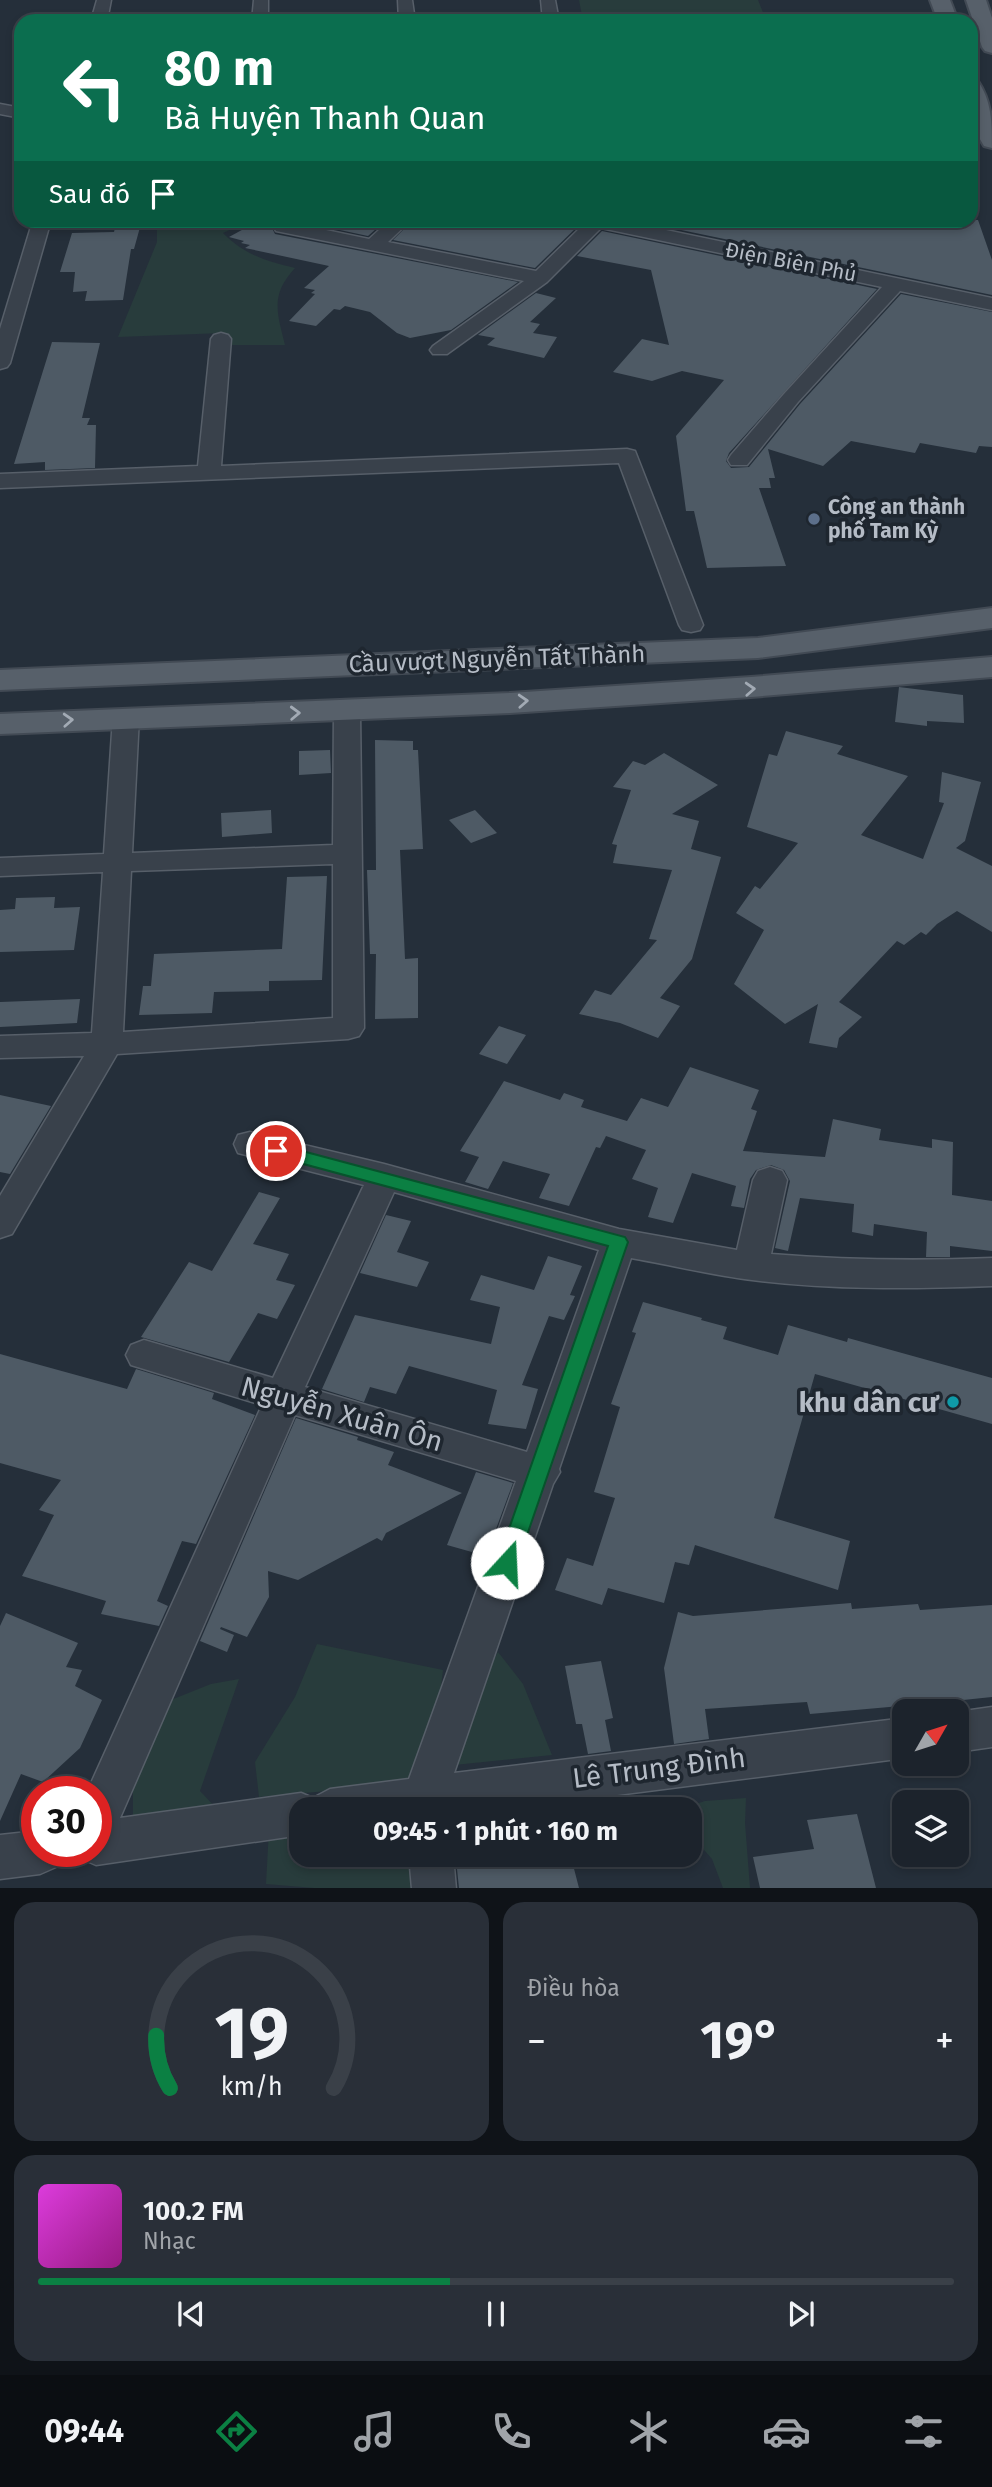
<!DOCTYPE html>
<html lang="vi">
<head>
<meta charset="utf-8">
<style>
	:root { --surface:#1c232c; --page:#292f38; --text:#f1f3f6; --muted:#a0a4a9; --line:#3a4048; --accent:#0b8043 }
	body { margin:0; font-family:"Fira Sans",sans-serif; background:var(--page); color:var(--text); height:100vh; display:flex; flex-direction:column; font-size:26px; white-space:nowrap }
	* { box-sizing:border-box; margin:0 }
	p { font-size:23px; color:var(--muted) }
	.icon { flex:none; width:38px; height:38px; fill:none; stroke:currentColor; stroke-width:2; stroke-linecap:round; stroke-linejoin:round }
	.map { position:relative; height:1888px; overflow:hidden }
	.panel { display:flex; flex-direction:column; gap:14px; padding:14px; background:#0f1318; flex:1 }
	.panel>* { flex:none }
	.hud { position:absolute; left:14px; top:14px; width:964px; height:214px; border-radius:21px; box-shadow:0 4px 10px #0003,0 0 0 2px var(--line); background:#0b6e4f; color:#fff; overflow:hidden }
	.needle { width:46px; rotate:51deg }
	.fabs { position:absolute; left:892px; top:1699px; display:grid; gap:14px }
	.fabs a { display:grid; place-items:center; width:77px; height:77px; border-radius:14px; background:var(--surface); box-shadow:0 4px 10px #0003,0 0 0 2px var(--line); font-size:35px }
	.speed { position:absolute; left:21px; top:1776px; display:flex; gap:14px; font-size:35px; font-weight:700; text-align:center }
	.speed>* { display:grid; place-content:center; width:91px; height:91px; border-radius:50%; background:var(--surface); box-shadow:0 4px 10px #0003,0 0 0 2px var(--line); line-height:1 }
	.speed .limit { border:10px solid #d22; background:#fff; color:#111 }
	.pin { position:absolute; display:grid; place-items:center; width:60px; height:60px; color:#fff; margin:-30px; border:4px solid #fff; border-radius:50%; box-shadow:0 2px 7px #0007 }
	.me { position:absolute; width:77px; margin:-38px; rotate:20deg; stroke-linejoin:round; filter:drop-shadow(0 0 5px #0008) }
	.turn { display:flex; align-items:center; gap:24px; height:147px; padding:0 35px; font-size:32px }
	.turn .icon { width:91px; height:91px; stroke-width:2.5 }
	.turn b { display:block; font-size:49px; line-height:60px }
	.then { display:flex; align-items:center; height:66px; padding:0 35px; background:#0003; gap:14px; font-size:26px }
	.big { font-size:52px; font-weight:700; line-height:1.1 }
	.panel .widget { flex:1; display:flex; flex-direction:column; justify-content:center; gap:10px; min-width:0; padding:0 24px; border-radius:21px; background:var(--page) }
	.panel .dial { align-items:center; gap:0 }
	.dial svg { height:182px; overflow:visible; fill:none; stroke:var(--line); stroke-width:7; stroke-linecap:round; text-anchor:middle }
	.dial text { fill:var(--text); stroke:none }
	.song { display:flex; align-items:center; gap:21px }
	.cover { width:84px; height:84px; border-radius:10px; background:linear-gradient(135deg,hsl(300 70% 55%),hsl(310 70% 35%)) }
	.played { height:7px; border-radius:4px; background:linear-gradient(90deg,var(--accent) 45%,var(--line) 45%) }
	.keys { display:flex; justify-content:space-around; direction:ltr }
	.heat { display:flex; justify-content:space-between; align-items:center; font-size:38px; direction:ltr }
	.panel .tiles { flex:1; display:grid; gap:14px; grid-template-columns:1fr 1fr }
	.widget:last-child { grid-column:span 2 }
	.trip { position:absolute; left:289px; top:1797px; width:413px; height:70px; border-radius:21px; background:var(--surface); box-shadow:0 4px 10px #0003,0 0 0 2px var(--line); font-weight:700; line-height:70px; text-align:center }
	.menu { display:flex; height:112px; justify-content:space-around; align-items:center; background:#0b0e12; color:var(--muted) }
	.menu .icon { width:49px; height:49px }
	.menu .active { color:var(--accent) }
	.menu b { font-size:32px; color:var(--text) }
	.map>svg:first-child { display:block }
</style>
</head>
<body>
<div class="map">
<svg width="992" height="1889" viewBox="0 0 992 1889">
	<rect width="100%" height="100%" fill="#252f3a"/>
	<path fill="#283c3c" d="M579 0H758L766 20 583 21Z
		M157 221H249L223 233C245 255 266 261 295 268 270 295 277 312 285 345H228L223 333 118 337 157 242Z
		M317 1644 443 1670 430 1782 259 1797 255 1762 295 1697Z
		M498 1652 523 1684 552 1755 435 1767Z
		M239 1679 200 1791 216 1808 133 1822V1774L146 1710 211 1684Z
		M746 1798 745 1823 750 1888H723L712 1859 690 1834V1810L681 1809 705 1801Z
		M301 1824V1855H413L419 1888 326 1889 266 1884 269 1829Z"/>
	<path fill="#4e5a65" d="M117 220H142L134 249H131L123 300 85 301 87 291 73 292 75 272H60L72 233 114 232Z
		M260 220H279L271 226 275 234 518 282 451 330 410 338 397 333 370 312 345 306 340 310 334 309 316 326 289 321 315 294 311 293 315 290 304 288 329 266 245 248 250 245 241 243 244 241 229 237Z
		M293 220H386L368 236Z
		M413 220H578L580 224 535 268 393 240Z
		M633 220H809L827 224 828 220H876L915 225 914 220H978L992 260V295Z
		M602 231 877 289 729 453 726 461 731 468 749 467 800 404 901 294 992 312V447L979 446 976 453 920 443 915 453 851 441 823 466 768 449 775 478H769L771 488H759L786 566 707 568 694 511H686L676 436 724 380 682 371 652 381 613 372 642 339 669 345 651 270 577 256Z
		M536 293 556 298 530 322 540 324 533 333 557 337 544 358 487 345 495 338 478 335Z
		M52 342 100 343 82 418H90L87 425H96L95 468 45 470V462L14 464Z
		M899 687 963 695 964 723 927 721V726L895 722Z
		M786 731 843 746 837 754 908 776 861 835 923 859 944 803 939 802 942 772 981 782 965 841 956 848 992 866V932L957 911 937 924 926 935 921 932 904 945 897 941 839 1002 862 1017 839 1038 837 1048 809 1043 818 1004 785 1024 734 984 764 930 736 913 755 886 760 889 798 843 747 827 769 754 777 756Z
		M375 740 413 741V750H418L423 849 400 850 405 959 418 958V1018L375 1019 376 954H370L367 870H376Z
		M330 750 331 773 299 775V751Z
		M664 753 718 785 672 814 699 821 691 849 721 857 692 959 660 998 680 1006 658 1038 620 1023 579 1014 595 990 611 995 657 940 649 939 672 870 613 863 617 845 612 844 631 790 613 787 633 761 645 765Z
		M271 810 272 833 222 837 221 813Z
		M475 810 497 833 471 843 449 820Z
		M327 876 322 980 269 981V991L214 992 212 1013 139 1015 143 986H151L154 954 282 949 287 877Z
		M55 897 54 908 80 907 74 950 0 952V910L15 909 16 898Z
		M80 999 77 1023 0 1027V1002Z
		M499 1026 526 1035 507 1064 479 1054Z
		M690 1067 759 1090 751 1109 757 1111 743 1151 825 1157 833 1119 881 1129 879 1140 932 1148V1139L953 1142 952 1195 992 1201V1251L950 1246V1257H926L927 1232 874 1224 873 1236 852 1232 854 1204 800 1198 788 1251 775 1248 790 1181 784 1170 771 1165 756 1170 750 1179 744 1208 731 1206 736 1186 692 1173 673 1223 648 1217 658 1188 632 1179 646 1150 606 1136 600 1148 596 1147 569 1206 539 1198 550 1174 503 1161 488 1189 465 1182 479 1157 460 1151 504 1081 560 1100 564 1093 584 1100 581 1107 627 1121 641 1098 668 1107Z
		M0 1095 51 1106 10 1174 0 1172Z
		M259 1192 280 1198 253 1244 289 1254 276 1280 295 1285 277 1319 258 1313 229 1362 141 1337 189 1262 212 1271Z
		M386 1215 411 1221 397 1252 429 1262 417 1287 360 1273Z
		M548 1256 582 1266 570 1295 575 1296 564 1320 549 1316 522 1385 538 1389 526 1429 488 1424 497 1390 409 1366 396 1394 370 1387 364 1402 322 1389 355 1315 491 1344 500 1307 470 1300 481 1275 534 1290Z
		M643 1302 702 1318 701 1320 727 1327 723 1339 778 1355 788 1325 847 1342 848 1338 992 1378V1424L815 1374 774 1518 850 1541 838 1590 695 1545 689 1565 675 1562 664 1603 608 1588 602 1605 555 1590 567 1558 593 1566 615 1498 594 1492 620 1407 611 1404 636 1333 632 1332Z
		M0 1354 127 1389 136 1369 214 1393 212 1399 255 1415 196 1544 182 1541 157 1601 168 1606 159 1626 101 1614 106 1601 22 1576 54 1515 39 1510 61 1480 0 1463Z
		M296 1418 358 1437 357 1440 394 1452 388 1465 462 1493 386 1533 382 1541 377 1538 298 1580 268 1571 269 1597 247 1637 221 1627 220 1629 234 1635 227 1652 200 1641Z
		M476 1472 513 1483 486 1556 447 1545Z
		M851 1603 852 1609 918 1604 920 1610 992 1605V1697L944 1702 946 1709 914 1711 912 1705 810 1714 807 1702 705 1709 709 1739 674 1744 664 1668 678 1612 693 1616Z
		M6 1613 78 1643 66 1667 82 1670 75 1686 102 1700 80 1748 43 1782 21 1774 0 1821V1626Z
		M601 1661 613 1718 605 1720 611 1751 588 1754 582 1724H576L565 1666Z
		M857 1814 876 1888H760L753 1857 814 1849 807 1820Z
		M572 1861 579 1888H459L457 1869Z"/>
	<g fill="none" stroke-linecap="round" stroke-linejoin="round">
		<defs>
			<path id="minor" d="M97 0H111L107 21H91Z
				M254 0H268V21H252Z
				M398 0H412L415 21H399Z
				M541 0H555L559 21H543Z
				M0 104 21 108V118L0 114Z
				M33 220H51L10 363 7 367 0 369V329Z
				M390 220H411L388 242 536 271 584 224 580 220H618L992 298V310L900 291 798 402 747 465H731L728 460 731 455 784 394 882 287 601 228 547 282 447 354H433L430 350 433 346 524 281 276 231 274 227 283 221 369 239Z
				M221 333 228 335 231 339 221 466 627 449 635 451 703 625 700 630 691 632 682 630 679 625 619 463 0 488V474L198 466 211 339 214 335Z
				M347 703 356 705 360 711 364 1028 359 1036 348 1039 117 1054 12 1234 0 1238V1196L84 1056 0 1058V1036L92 1033 103 872 0 876V858L104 854 113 717 117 711 126 709 135 711 139 717 132 853 333 845 334 711 338 705ZM333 864V1018L123 1032 131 871Z
				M250 1132 384 1164 619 1229 737 1250 753 1180 758 1171 770 1167 782 1171 787 1180 771 1254C845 1260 918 1261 992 1258V1286C912 1289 831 1290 752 1280 711 1275 671 1265 631 1258L559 1469 560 1472 553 1484 454 1773 905 1718V1758L501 1810H301V1835L96 1865 80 1858 78 1852H96V1792H87L262 1405 131 1365 126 1355 131 1345 144 1340 273 1378 364 1185 238 1153 234 1144 238 1135ZM394 1192 599 1250 527 1452 305 1387ZM295 1415 516 1481 409 1779 330 1789 313 1798 301 1793 120 1818Z
				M992 1707V1747L957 1752V1712Z
				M37 1831V1852H62L56 1867 40 1874 0 1879V1835Z
				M409 1855H453L456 1889H412Z"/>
			<path id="major" d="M930 0H950L958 21H938Z
				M966 0H986L992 18V53L985 51 982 47Z
				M971 79 978 81C992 102 992 123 992 148L984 146C970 125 971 102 971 79Z
				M992 608V628L758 658 0 690V670L758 638Z
				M992 657V677L751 697 510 713 0 734V714L510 693 751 677Z"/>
		</defs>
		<use href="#minor" stroke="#575f69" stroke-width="3"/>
		<use href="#major" stroke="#424a54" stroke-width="4"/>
		<use href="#minor" fill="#39414b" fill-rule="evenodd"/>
		<use href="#major" fill="#57606a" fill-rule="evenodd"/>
	</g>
	<defs><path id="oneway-chevron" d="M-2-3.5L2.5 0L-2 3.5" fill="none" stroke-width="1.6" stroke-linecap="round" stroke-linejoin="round" transform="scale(1.75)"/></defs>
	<g stroke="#a2aab4">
		<use href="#oneway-chevron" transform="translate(750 689) rotate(-3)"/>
		<use href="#oneway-chevron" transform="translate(523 701) rotate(-3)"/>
		<use href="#oneway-chevron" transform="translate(295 713) rotate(-2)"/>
		<use href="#oneway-chevron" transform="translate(68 720) rotate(-3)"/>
	</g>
	<path fill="#0b8043" stroke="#07532c" stroke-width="2" d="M276 1144 625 1237 628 1242 515 1570 507 1572 500 1570 497 1563 608 1246 270 1155 267 1151 270 1146Z"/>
	<circle fill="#5c6f8a" stroke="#1e262f" stroke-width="2.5" cx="814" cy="519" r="7"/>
	<circle fill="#0f9aa8" stroke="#1e262f" stroke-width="2.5" cx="953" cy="1402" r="7"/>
	<g text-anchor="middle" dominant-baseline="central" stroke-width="7" stroke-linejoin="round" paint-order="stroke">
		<g font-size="21" fill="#b5bcc6" stroke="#1e262f">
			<text transform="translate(791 262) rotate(11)">Điện Biên Phủ</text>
		</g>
		<g font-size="21" font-weight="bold" fill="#b5bcc6" stroke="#1e262f" text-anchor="start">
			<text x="828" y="507">Công an thành<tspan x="828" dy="24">phố Tam Kỳ</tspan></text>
		</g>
		<g font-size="24" fill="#b5bcc6" stroke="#1e262f">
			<text transform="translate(497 659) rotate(-2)">Cầu vượt Nguyễn Tất Thành</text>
		</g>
		<g font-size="28" font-weight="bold" fill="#b5bcc6" stroke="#1e262f" text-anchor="end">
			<text x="939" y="1402">khu dân cư</text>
		</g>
		<g font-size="28" fill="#b5bcc6" stroke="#1e262f">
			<text transform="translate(342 1414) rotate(16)">Nguyễn Xuân Ôn</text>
			<text transform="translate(659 1768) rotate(-7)">Lê Trung Đình</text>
		</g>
	</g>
</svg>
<div class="fabs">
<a><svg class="needle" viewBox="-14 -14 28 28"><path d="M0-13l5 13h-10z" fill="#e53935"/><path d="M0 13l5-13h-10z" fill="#a0a4a9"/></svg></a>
<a><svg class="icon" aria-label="layers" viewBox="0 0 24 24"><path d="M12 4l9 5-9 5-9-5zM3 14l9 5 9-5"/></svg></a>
</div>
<div class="speed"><div class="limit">30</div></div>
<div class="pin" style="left:276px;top:1151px;background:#d93025"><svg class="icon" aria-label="arrive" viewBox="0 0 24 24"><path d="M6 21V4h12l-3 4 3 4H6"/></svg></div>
<svg class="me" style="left:507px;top:1563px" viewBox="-20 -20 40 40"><circle r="19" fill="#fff"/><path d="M0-13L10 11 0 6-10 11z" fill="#0b8043"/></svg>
<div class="trip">09:45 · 1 phút · 160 m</div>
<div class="hud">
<div class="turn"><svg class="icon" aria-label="left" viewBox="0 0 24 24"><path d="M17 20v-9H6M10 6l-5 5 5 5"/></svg><div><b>80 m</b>Bà Huyện Thanh Quan</div></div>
<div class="then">Sau đó<svg class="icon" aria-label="arrive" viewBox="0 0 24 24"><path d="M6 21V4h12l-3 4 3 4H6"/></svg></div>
</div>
</div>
<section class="panel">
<div class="tiles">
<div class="widget dial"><svg viewBox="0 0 100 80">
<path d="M14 69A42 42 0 1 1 86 69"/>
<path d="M14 69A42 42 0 0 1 8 46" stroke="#0b8043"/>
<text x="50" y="56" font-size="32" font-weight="700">19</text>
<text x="50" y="72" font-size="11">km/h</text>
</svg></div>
<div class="widget"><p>Điều hòa</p>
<div class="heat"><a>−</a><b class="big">19°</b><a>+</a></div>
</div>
<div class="widget">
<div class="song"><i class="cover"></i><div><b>100.2 FM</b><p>Nhạc</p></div></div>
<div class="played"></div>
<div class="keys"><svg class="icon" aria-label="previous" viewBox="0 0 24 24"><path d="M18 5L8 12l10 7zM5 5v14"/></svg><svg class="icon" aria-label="pause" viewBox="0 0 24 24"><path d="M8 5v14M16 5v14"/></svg><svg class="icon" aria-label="next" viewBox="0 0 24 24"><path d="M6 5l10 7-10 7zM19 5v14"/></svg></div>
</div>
</div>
</section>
<nav class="menu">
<b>09:44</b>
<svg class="icon active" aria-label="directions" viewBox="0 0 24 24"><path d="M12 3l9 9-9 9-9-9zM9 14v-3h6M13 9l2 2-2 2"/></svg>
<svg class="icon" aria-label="music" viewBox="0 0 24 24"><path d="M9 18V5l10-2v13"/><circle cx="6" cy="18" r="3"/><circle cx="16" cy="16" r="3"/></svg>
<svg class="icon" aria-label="phone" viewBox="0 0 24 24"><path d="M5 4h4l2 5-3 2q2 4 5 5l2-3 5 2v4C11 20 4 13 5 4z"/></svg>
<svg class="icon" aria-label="climate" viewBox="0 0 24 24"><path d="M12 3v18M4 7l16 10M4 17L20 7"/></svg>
<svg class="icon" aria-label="car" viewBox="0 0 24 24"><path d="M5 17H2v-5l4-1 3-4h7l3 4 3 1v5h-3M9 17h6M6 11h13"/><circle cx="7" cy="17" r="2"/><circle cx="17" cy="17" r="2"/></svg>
<svg class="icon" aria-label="filters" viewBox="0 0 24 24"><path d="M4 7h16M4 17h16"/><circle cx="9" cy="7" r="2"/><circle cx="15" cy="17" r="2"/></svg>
</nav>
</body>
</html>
